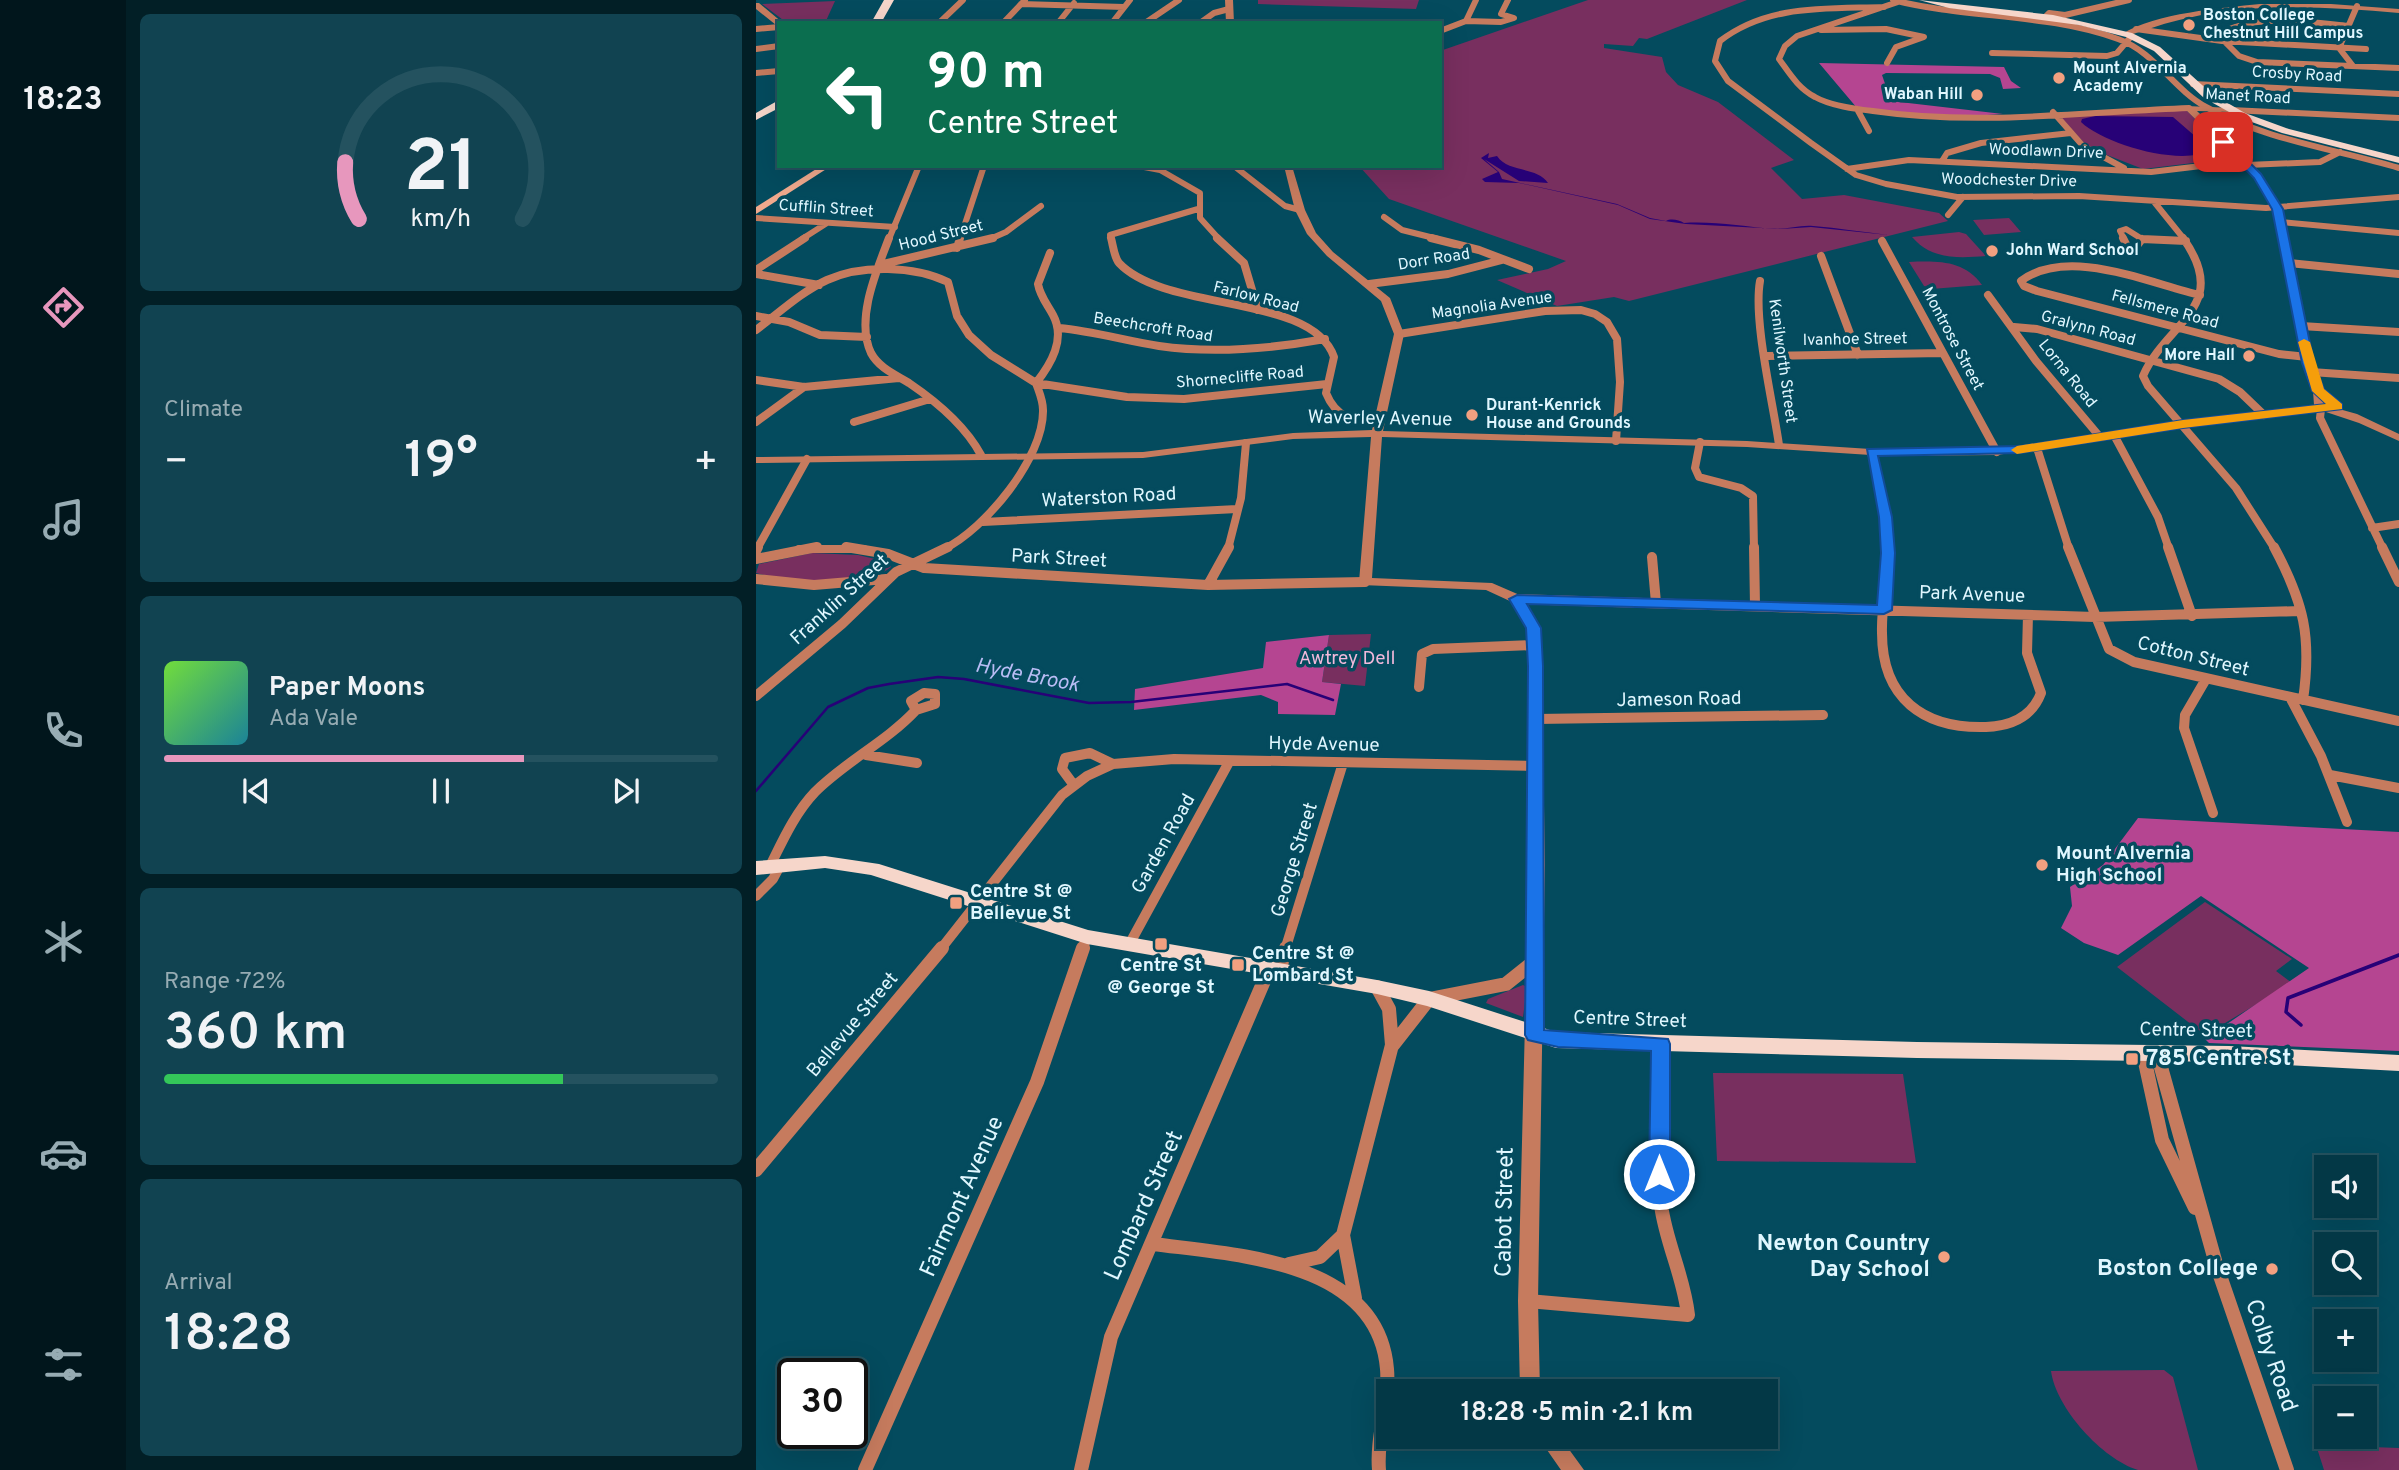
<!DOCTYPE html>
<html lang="en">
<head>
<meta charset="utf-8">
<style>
	:root { --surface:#033846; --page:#114351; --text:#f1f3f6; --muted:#97acb3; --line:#24525f; --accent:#e797bd }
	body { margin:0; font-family:Overpass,sans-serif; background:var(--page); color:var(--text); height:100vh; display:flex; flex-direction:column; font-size:26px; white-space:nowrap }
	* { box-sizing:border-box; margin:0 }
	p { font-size:23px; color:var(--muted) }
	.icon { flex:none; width:38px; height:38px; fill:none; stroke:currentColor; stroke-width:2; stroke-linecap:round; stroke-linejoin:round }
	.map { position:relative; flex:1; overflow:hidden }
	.sheet { display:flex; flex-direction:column; gap:14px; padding:14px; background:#021f26; width:630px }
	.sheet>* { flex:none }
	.guide { position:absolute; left:21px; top:21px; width:665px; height:147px; border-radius:0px; box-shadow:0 7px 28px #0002,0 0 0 2px var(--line); background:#0b6e4f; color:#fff; overflow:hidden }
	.fabs { position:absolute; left:1558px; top:1155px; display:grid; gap:14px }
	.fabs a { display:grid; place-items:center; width:63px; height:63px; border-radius:0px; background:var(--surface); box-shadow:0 7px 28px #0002,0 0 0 2px var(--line); font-size:35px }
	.speed { position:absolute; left:21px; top:1358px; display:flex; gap:14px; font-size:35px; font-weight:700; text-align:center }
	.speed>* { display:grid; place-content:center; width:91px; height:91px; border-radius:50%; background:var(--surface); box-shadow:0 7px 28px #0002,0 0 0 2px var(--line); line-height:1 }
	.speed .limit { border:4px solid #111; border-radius:10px; background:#fff; color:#111 }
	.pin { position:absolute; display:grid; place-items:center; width:60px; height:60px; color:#fff; margin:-30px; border-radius:14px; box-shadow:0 4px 10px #0006 }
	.me { position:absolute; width:77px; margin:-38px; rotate:0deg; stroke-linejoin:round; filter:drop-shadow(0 0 5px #0008) }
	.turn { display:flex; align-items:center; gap:24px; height:147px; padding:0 35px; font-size:32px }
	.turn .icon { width:91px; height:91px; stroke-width:2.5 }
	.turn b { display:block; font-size:49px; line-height:60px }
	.big { font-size:52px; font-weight:600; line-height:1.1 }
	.sheet .card { flex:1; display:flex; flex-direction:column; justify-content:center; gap:10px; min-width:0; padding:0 24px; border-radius:10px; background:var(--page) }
	.sheet .dial { align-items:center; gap:0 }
	.dial svg { height:182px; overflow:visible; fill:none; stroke:var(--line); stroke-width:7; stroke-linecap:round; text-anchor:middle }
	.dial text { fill:var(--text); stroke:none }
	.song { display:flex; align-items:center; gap:21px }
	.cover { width:84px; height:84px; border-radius:10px; background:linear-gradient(135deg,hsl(100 70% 55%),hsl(190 70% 35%)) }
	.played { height:7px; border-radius:4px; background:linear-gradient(90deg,var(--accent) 65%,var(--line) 65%) }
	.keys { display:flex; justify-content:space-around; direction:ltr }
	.heat { display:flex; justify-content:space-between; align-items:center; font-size:38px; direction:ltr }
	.charge { height:10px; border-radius:5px; background:linear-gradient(90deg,#34c759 72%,var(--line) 0) }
	.trip { position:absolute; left:620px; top:1379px; width:402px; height:70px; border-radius:0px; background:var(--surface); box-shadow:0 7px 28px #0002,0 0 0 2px var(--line); font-weight:600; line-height:70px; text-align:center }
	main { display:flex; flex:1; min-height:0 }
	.tab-bar { display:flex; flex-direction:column; width:126px; justify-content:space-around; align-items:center; background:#01161c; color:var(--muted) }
	.tab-bar .icon { width:49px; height:49px }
	.tab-bar .current { color:var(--accent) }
	.tab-bar b { font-size:32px; color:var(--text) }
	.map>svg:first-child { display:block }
</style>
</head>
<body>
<main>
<nav class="tab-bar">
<b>18:23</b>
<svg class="icon current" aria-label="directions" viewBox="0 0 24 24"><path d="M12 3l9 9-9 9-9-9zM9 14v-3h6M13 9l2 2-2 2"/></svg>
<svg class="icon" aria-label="music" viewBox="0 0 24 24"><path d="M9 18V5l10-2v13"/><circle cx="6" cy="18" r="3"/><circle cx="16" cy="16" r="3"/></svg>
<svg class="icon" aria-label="phone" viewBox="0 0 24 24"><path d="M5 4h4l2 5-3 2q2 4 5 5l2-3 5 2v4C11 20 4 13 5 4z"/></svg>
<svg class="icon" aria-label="climate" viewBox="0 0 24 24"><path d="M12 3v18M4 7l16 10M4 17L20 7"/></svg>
<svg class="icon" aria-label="car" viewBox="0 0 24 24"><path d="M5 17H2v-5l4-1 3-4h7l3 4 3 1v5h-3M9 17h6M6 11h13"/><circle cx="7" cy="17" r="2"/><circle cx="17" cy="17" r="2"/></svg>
<svg class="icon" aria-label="filters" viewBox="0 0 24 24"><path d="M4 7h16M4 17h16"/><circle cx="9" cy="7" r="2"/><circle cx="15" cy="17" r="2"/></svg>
</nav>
<section class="sheet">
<div class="card dial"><svg viewBox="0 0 100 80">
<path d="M14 69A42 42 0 1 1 86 69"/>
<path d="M14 69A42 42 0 0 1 8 44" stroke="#e797bd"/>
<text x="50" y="56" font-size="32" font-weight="700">21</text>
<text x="50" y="72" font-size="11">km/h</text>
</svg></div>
<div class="card"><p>Climate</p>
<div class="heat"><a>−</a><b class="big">19°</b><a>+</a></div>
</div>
<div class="card">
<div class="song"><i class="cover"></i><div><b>Paper Moons</b><p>Ada Vale</p></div></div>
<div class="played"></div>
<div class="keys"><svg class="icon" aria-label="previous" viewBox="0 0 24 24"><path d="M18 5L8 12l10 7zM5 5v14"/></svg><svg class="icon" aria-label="pause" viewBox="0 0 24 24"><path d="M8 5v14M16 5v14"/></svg><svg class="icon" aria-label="next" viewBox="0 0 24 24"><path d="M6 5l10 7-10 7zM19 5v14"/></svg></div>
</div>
<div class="card"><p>Range · 72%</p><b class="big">360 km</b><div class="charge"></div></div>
<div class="card"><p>Arrival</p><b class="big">18:28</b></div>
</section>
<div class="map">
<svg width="1643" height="1470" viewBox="0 0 1643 1470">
	<rect width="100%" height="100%" fill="#044b5e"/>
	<path fill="#782f5f" d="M502 0H663L660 9 502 4Z
		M832 0H991L891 39 883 38 877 46 848 44V48L906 57 910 72 922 85 962 102 1038 160 1015 168 1046 199 1088 195 1183 213 1192 221 873 301 858 297 801 306 741 280 792 269 810 261 633 199 603 166H684V51Z
		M79 1 69 23H31L6 4Z
		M1430 110 1479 158 1387 169 1333 148 1306 119 1305 113Z
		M1253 218 1265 232 1228 235 1217 220Z
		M1203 232 1210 234 1230 256C1202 258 1176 260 1156 237Z
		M1153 262C1182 261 1208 260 1226 285L1175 289 1168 286Z
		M56 553 102 555 132 562 135 567C112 588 29 581 0 573L3 564Z
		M615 634 609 686 566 682 573 635Z
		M1449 902 1536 959 1520 971 1536 983 1449 1035 1361 967Z
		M767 985 771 987 767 1017 730 1003 732 999Z
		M957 1073 1147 1074 1160 1163 961 1161Z
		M1408 1370 1417 1377 1442 1470C1424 1470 1399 1470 1382 1470 1346 1459 1300 1408 1295 1371Z
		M1560 1445 1643 1448V1470H1568Z"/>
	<path fill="#b54591" d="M1063 63 1248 67 1255 81 1265 88 1247 89 1244 78 1234 74 1130 73 1126 75 1135 101 1247 114 1199 117 1101 108Z
		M573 635 566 682 585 684 579 715 522 714V702L505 695 378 710 379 689 507 668 510 642Z
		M1382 818 1643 832V1051L1453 1043 1449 1039 1553 968 1445 896 1362 955 1328 943 1305 928 1316 906 1314 887 1347 865Z"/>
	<path fill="#270177" d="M1339 116 1417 117 1455 150C1425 167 1348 144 1325 122L1326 119Z
		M733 153 732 158 741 156C752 173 781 166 792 183L763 181 728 159 743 172 746 179 861 204 894 218 910 221C915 218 923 220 928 223 958 221 989 227 1019 229 1032 229 1044 225 1057 226 1082 228 1107 232 1132 235L1055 227 1025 229 930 224 894 219 862 205 763 183 729 182 726 179 742 172 725 158Z"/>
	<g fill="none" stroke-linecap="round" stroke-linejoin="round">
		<path stroke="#270177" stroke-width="2.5" d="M0 791 72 707 112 688 133 684 182 677 208 679 333 703 375 702 531 684 577 700"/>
		<path stroke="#270177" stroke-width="3.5" d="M1545 1025 1530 1012 1532 998 1643 955"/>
		<path stroke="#c67b5e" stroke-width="6" d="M1137 0C1211 19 1291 13 1362 39 1399 52 1417 89 1450 107 1509 140 1579 149 1643 168
			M1142 2 1041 36 1029 46 1023 59C1034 74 1042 88 1059 97 1075 106 1099 109 1117 111 1220 126 1329 112 1433 108
			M265 4 368 7
			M1128 7C1070 9 1012 4 964 41L959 61 972 81 1055 143 1100 175 1130 184 1201 197 1323 196 1510 208 1643 197
			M1287 19 1293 13 1309 15 1373 0
			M710 21 745 22 758 18 745 14 752 0
			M183 23 207 0
			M247 23 269 0
			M302 23 318 3
			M356 23 374 0
			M389 23 423 0
			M444 23 458 13 473 9
			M1592 26C1552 22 1498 13 1462 35L1483 56 1501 62 1643 68
			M0 29 23 27
			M1380 29 1466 41 1610 49
			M1065 30 1130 29 1168 37 1140 47 1131 63
			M684 31 710 21 720 0
			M0 49 23 46
			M1236 53 1351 56 1361 53 1373 39
			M1597 66 1583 48 1601 6
			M0 73 23 71
			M1437 84 1643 94
			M1101 109 1113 131
			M1475 110 1643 118
			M1297 112 1327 146 1368 168
			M1186 161 1191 153 1225 143 1315 133
			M1491 165 1564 162 1584 152
			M383 166 404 170 444 193V218L463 239
			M478 166 529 206 544 210
			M1091 169 1153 160 1395 172 1487 161
			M1399 203 1428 239
			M1192 215 1207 197
			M628 217 646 230 682 239
			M0 218 139 227
			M1525 222 1643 233
			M46 239 71 223
			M133 239 163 166
			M204 239 228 166
			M234 239 250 232 285 206
			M355 239 354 235 442 209
			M1368 239 1364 231 1370 229 1386 239
			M1386 239H1395"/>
		<path stroke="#c67b5e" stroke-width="8" d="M133 238C121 270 99 319 115 353 123 368 140 375 153 383 181 402 209 425 225 455
			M355 238C357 245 358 257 363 263 410 313 556 293 578 357L570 393C580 418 598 422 623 423
			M461 238 488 263 502 310
			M675 238 723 250 773 269
			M1367 238 1372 248 1380 247 1386 239
			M1427 238C1476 307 1411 321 1387 376L1392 386 1480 488 1519 549
			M1386 239 1430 241
			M1126 241 1241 452
			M201 248 204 238
			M1065 256 1102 355
			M1533 263 1643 274
			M123 265 237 238
			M0 270 49 238
			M0 274 63 285
			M1004 281C997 321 1017 402 1023 445
			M613 284 692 274 746 260
			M1232 295 1280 361 1344 437
			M1444 295C1392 283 1312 246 1265 281L1268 286 1281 291 1523 354 1551 357
			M0 316 33 322 64 335 111 337
			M1545 326 1643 332
			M1258 327 1281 329 1463 379 1484 392 1508 415
			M303 328C337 331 370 341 403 346 459 354 514 349 569 339
			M0 330C23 313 45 292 71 280 106 264 158 266 192 282L201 316 213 335 235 355 280 383 371 397 428 399 571 384
			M643 334 789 311 825 310 839 314 851 322 861 339 864 382 860 441
			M1012 356 1187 353
			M1555 372 1643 378
			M0 380 48 387 143 378
			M1565 409 1564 418 1627 549
			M0 422 48 387
			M98 422 174 399
			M1358 435 1402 517 1413 549
			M944 442 939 468 943 477 985 488 997 496 998 549
			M1281 448 1313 549
			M1115 452 1126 501 1132 549
			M227 522 481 509
			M1616 528 1643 524
			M1 549 51 459
			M43 549H108
			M188 549C229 529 288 458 287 410 287 400 283 392 280 383 295 364 310 339 297 315 291 304 284 296 282 284L294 253
			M472 549 485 498 490 443"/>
		<path stroke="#c67b5e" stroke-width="10" d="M90 547 132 554 168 568 452 585 609 582
			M998 547 999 606
			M1132 547C1133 576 1125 604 1126 633 1126 698 1167 729 1230 727 1255 726 1276 717 1285 693L1271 653 1272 615
			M1312 547 1353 649 1378 662 1643 721
			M1412 547 1436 616
			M1518 547C1548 603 1556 637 1547 700
			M1626 547 1643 582
			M0 551 2 547
			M896 557 900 603
			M0 559 61 547
			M0 579 58 585 130 579
			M452 585 473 547
			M761 599 1339 617 1544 611
			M1450 679 1429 715 1428 728 1457 813
			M663 687 666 654 677 649 779 645
			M168 693 179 694V704L160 710 155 701Z
			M0 696 86 624 140 572 192 547
			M1534 697 1565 756 1591 822
			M780 719 1067 715
			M110 755 161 763
			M1574 775 1643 788
			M317 784 306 769 309 758 334 753 357 764
			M14 866C27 840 39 813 59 792 90 761 130 742 160 710
			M0 896 17 879 25 864
			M374 943 473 762
			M184 950 306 795 331 776 357 764 418 759 780 766
			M326 950 331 937
			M529 950 587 763"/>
		<path stroke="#c67b5e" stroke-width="14" d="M524 968 530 948
			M637 1045 673 999 750 984 780 960
			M1387 1053 1406 1140 1439 1208
			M1401 1053 1460 1264 1531 1470
			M0 1170 186 948
			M587 1235 599 1298
			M397 1244C480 1255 622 1260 631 1369 634 1402 620 1436 623 1470
			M533 1264 564 1257 587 1235 636 1045 633 1009 621 987
			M772 1301 932 1315C928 1277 910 1243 905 1205 897 1152 903 1098 905 1044
			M109 1470 281 1082 327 948
			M325 1470 355 1337 514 967"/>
		<path fill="#c67b5e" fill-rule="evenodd" d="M469 0H477L478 23H470Z
			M0 3H3L27 23 20 25 0 9Z
			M1504 4H1575L1643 9V13C1573 7 1501 2 1432 18 1411 22 1391 30 1370 36L1366 34C1400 13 1465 8 1504 4Z
			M1430 106 1478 108V112H1475L1441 111 1505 174 1526 209 1557 363 1567 391 1569 404H1585L1587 406 1583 409 1601 414 1643 434V441L1603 423 1567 411 1427 427 1241 455 1130 456 991 447 626 437 616 578 736 583 766 596 785 628 789 864 782 1301 784 1391H764L762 1301 773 864 771 628 756 602 730 590 605 585 603 582 615 437 537 439 387 458 0 463V457L387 452 537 433 616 430 638 334 625 301 571 256 551 234 539 210 528 166H536L549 210 560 233 577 252 634 298 648 334 627 431 991 441 1130 450 1241 449 1427 421 1558 405 1557 391 1547 363 1516 209 1498 177 1430 110Z
			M782 1437H804L828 1470H805Z"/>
		<path fill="#f0a98d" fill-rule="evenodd" d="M65 166H75L0 214V207Z"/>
		<path fill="#f6d6ca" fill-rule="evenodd" d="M128 0H138L125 23H115Z
			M1163 0 1297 15 1376 33 1404 47 1456 94 1489 113 1533 129 1643 157V163L1526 133 1482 117 1448 98 1398 51 1370 37 1323 25 1193 8Z
			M23 100V108L0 120V113Z
			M69 856 123 864 332 930 621 980 673 991 800 1032 1161 1042 1473 1046 1643 1055V1071L1473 1062 1161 1058 800 1048 671 1006 621 994 331 944 115 875 69 868 0 875V861Z"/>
	</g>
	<path fill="#1a73e8" stroke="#114b97" stroke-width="2" d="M1464 140H1471L1505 174 1527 209 1558 363 1568 389 1586 404V409L1427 428 1265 453 1122 456 1136 517 1139 553 1136 610 1128 614 771 604 785 628 787 666 788 1030 912 1039 914 1044V1174L911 1180H896L893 1174 895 1051 802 1047 772 1040 769 1035 772 666 770 628 753 599 761 595 1121 605 1125 553 1123 517 1111 449 1265 446 1427 420 1570 404 1556 391 1546 363 1516 209 1498 178 1464 144Z"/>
	<path fill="#f59e0b" d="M1548 339 1554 342 1568 389 1586 404V409L1427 428 1261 454 1255 450 1261 446 1427 420 1570 404 1556 391 1542 342Z"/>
	<g fill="#f2a080" stroke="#044b5e" stroke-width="2.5">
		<circle cx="1433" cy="25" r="7"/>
		<circle cx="1303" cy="78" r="7"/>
		<circle cx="1221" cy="95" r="7"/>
		<circle cx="1236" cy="251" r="7"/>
		<circle cx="1493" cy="356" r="7"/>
		<circle cx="716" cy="415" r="7"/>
		<circle cx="1286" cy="865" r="7"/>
		<rect x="193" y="896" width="14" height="14" rx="3.5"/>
		<rect x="398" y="937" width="14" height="14" rx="3.5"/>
		<rect x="475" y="958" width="14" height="14" rx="3.5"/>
		<rect x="1369" y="1052" width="14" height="14" rx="3.5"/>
		<circle cx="1188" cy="1257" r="7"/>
		<circle cx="1516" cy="1269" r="7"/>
	</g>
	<g text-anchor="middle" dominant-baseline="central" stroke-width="7" stroke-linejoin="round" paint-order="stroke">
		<g font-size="16" font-weight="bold" fill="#e0f7ff" stroke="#044b5e" text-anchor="start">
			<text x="1447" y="16">Boston College<tspan x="1447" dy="18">Chestnut Hill Campus</tspan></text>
			<text x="1317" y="69">Mount Alvernia<tspan x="1317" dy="18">Academy</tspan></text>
			<text x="1207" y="95" text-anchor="end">Waban Hill</text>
			<text x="1250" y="251">John Ward School</text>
			<text x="1479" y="356" text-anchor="end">More Hall</text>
			<text x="730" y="406">Durant-Kenrick<tspan x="730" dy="18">House and Grounds</tspan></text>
		</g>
		<g font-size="16" fill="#e0f7ff" stroke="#044b5e">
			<text transform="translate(1541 75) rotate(3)">Crosby Road</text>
			<text transform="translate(1492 97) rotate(3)">Manet Road</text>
			<text transform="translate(1290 152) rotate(2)">Woodlawn Drive</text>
			<text transform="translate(1253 181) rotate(1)">Woodchester Drive</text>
			<text transform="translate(70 209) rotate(4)">Cufflin Street</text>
			<text transform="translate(185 236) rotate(-14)">Hood Street</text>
			<text transform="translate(678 260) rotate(-9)">Dorr Road</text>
			<text transform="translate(500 298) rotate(14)">Farlow Road</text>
			<text transform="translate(736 306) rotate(-8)">Magnolia Avenue</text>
			<text transform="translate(1409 310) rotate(15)">Fellsmere Road</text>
			<text transform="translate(397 328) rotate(9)">Beechcroft Road</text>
			<text transform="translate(1332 329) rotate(15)">Gralynn Road</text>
			<text transform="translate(1196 339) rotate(62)">Montrose Street</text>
			<text transform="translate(1099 340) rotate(-1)">Ivanhoe Street</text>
			<text transform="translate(1026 361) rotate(82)">Kenilworth Street</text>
			<text transform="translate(1311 374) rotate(51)">Lorna Road</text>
			<text transform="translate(484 378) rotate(-5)">Shornecliffe Road</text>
		</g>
		<g font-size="19" fill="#e0f7ff" stroke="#044b5e">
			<text transform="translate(624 419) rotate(1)">Waverley Avenue</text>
			<text transform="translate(353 498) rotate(-3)">Waterston Road</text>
			<text transform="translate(303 559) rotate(3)">Park Street</text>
			<text transform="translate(1216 595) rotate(2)">Park Avenue</text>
			<text transform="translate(84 600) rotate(-42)">Franklin Street</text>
			<text transform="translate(1437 657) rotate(14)">Cotton Street</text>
			<text transform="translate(923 700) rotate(-1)">Jameson Road</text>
			<text transform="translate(568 745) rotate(1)">Hyde Avenue</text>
			<text transform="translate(408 844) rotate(-61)">Garden Road</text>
			<text transform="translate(539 860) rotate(-73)">George Street</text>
			<text transform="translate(874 1020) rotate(2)">Centre Street</text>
			<text transform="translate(97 1025) rotate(-50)">Bellevue Street</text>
			<text transform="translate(1440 1031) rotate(1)">Centre Street</text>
		</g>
		<g font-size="19" fill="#f2b9db" stroke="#044b5e">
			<text x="591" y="659">Awtrey Dell</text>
		</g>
		<g font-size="19" font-weight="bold" fill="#e0f7ff" stroke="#044b5e" text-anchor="start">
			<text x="1300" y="854">Mount Alvernia<tspan x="1300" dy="22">High School</tspan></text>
			<text x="214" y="892">Centre St @<tspan x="214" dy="22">Bellevue St</tspan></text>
			<text x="496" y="954">Centre St @<tspan x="496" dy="22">Lombard St</tspan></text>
			<text x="405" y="966" text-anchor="middle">Centre St<tspan x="405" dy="22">@ George St</tspan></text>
		</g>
		<g font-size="21" font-style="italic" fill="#b9bcf4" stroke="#044b5e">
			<text transform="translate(271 676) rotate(11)">Hyde Brook</text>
		</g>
		<g font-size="23" font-weight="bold" fill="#e0f7ff" stroke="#044b5e" text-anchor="end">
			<text x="1390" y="1059" text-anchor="start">785 Centre St</text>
			<text x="1174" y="1244">Newton Country<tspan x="1174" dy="26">Day School</tspan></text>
			<text x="1502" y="1269">Boston College</text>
		</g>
		<g font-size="23" fill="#e0f7ff" stroke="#044b5e">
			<text transform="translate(207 1197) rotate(-66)">Fairmont Avenue</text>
			<text transform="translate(389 1206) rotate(-66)">Lombard Street</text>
			<text transform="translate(750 1212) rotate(-89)">Cabot Street</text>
			<text transform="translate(1514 1356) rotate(71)">Colby Road</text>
		</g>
	</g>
</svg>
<div class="fabs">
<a><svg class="icon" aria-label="sound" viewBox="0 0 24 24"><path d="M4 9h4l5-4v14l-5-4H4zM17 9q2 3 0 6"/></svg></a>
<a><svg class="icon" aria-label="search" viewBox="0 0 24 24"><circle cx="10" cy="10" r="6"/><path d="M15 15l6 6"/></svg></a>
<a>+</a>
<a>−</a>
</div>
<div class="speed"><div class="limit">30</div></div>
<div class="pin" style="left:1467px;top:142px;background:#d93025"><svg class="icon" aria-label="arrive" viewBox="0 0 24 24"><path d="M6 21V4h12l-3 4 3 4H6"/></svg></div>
<svg class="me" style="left:903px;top:1174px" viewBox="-20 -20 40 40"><circle r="17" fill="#1a73e8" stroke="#fff" stroke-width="3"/><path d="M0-11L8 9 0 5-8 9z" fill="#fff"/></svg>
<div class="trip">18:28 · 5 min · 2.1 km</div>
<div class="guide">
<div class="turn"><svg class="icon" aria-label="left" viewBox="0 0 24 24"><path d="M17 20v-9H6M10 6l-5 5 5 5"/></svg><div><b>90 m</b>Centre Street</div></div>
</div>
</div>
</main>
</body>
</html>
